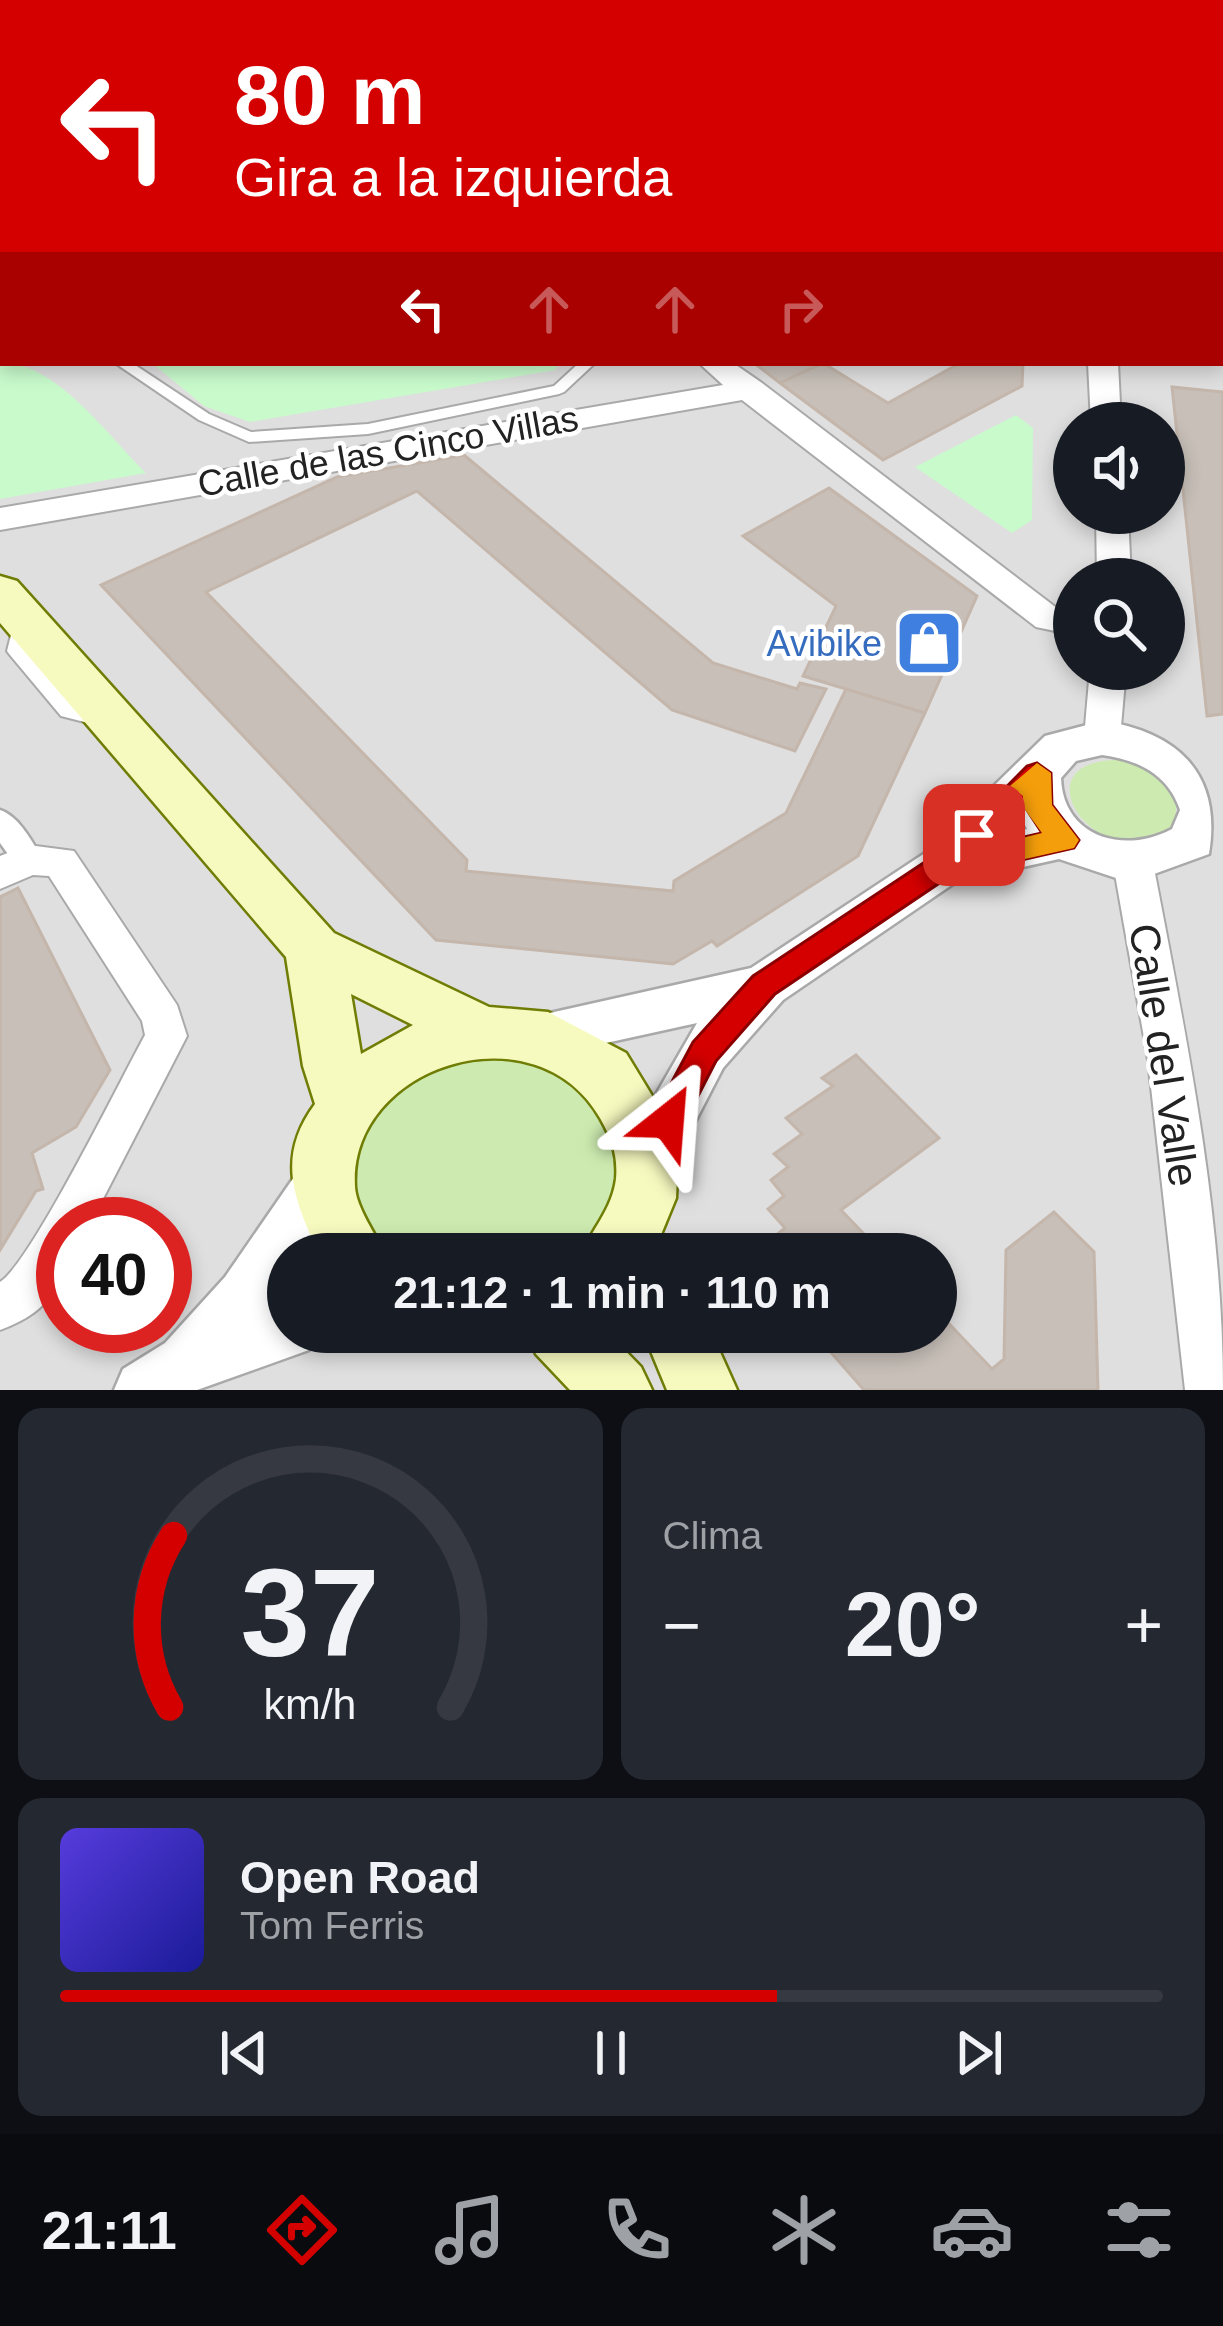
<!DOCTYPE html>
<html lang="es">
<head>
<meta charset="utf-8">
<style>
	:root { --surface:#171b24; --page:#242831; --text:#f1f3f6; --muted:#9ea1a6; --line:#363941; --accent:#d40000 }
	body { margin:0; font-family:Helvetica,sans-serif; background:var(--page); color:var(--text); height:100vh; display:flex; flex-direction:column; font-size:45px; white-space:nowrap }
	* { box-sizing:border-box; margin:0 }
	p { font-size:39px; color:var(--muted) }
	.icon { flex:none; width:66px; height:66px; fill:none; stroke:currentColor; stroke-width:2; stroke-linecap:round; stroke-linejoin:round }
	.map { position:relative; height:1390px; overflow:hidden }
	.sheet { display:flex; flex-direction:column; gap:18px; padding:18px; background:#0d0f14; flex:1 }
	.sheet>* { flex:none }
	.banner { position:absolute; left:0px; top:0px; width:1224px; height:366px; box-shadow:0 6px 18px #0003; background:#d40000; color:#fff; overflow:hidden }
	.buttons { position:absolute; left:1053px; top:402px; display:grid; gap:24px }
	.buttons a { display:grid; place-items:center; width:132px; height:132px; border-radius:50%; background:var(--surface); box-shadow:0 6px 18px #0003; font-size:60px }
	.speed { position:absolute; left:36px; top:1197px; display:flex; gap:24px; font-size:60px; font-weight:700; text-align:center }
	.speed>* { display:grid; place-content:center; width:156px; height:156px; border-radius:50%; background:var(--surface); box-shadow:0 6px 18px #0003; line-height:1 }
	.speed .limit { border:18px solid #d22; background:#fff; color:#111 }
	.pin { position:absolute; display:grid; place-items:center; width:102px; height:102px; color:#fff; margin:-51px; border-radius:24px; box-shadow:0 6px 18px #0006 }
	.me { position:absolute; width:132px; margin:-66px; rotate:28deg; stroke-linejoin:round; filter:drop-shadow(0 0 9px #0008) }
	.turn { display:flex; align-items:center; gap:42px; height:252px; padding:0 36px; font-size:54px }
	.turn .icon { width:156px; height:156px; stroke-width:2.5 }
	.turn b { display:block; font-size:84px; line-height:102px }
	.lanes { display:flex; align-items:center; height:114px; padding:0 36px; background:#0003; justify-content:center; gap:60px; direction:ltr }
	.lanes .off { opacity:.35 }
	.big { font-size:90px; font-weight:700; line-height:1.1 }
	.sheet .tile { flex:1; display:flex; flex-direction:column; justify-content:center; gap:18px; min-width:0; padding:0 42px; border-radius:24px; background:var(--page) }
	.sheet .dial { align-items:center; gap:0 }
	.dial svg { height:312px; overflow:visible; fill:none; stroke:var(--line); stroke-width:7; stroke-linecap:round; text-anchor:middle }
	.dial text { fill:var(--text); stroke:none }
	.song { display:flex; align-items:center; gap:36px }
	.cover { width:144px; height:144px; border-radius:18px; background:linear-gradient(135deg,hsl(250 70% 55%),hsl(240 70% 35%)) }
	.played { height:12px; border-radius:6px; background:linear-gradient(90deg,var(--accent) 65%,var(--line) 65%) }
	.keys { display:flex; justify-content:space-around; direction:ltr }
	.heat { display:flex; justify-content:space-between; align-items:center; font-size:66px; direction:ltr }
	.sheet .tiles { flex:1; display:grid; gap:18px; grid-template-columns:1fr 1fr }
	.tile:last-child { grid-column:span 2 }
	.trip { position:absolute; left:267px; top:1233px; width:690px; height:120px; border-radius:60px; background:var(--surface); box-shadow:0 6px 18px #0003; font-weight:700; line-height:120px; text-align:center }
	.tabs { display:flex; height:192px; justify-content:space-around; align-items:center; background:#090b0e; color:var(--muted) }
	.tabs .icon { width:84px; height:84px }
	.tabs .on { color:var(--accent) }
	.tabs b { font-size:54px; color:var(--text) }
	.map>svg:first-child { display:block }
</style>
</head>
<body>
<div class="map">
<svg width="1223" height="1390" viewBox="0 0 1223 1390">
	<rect width="100%" height="100%" fill="#f2efe9"/>
	<path fill="#e0dfdf" fill-rule="evenodd" d="M0 0H1223V1390H0ZM3 3H1221V363H3ZM1074 423H1164V513H1074ZM1074 579H1164V669H1074ZM63 1224H165V1326H63ZM288 1254H936V1332H288Z"/>
	<path fill="#cdebb0" d="M1124 760 1157 773 1177 797 1175 823C1103 889 1008 756 1124 760Z
		M486 1055 527 1059 565 1074 615 1133 622 1171 613 1210 578 1254H387C309 1157 383 1075 486 1055Z"/>
	<path fill="#c8facc" d="M0 347 3 363C57 363 109 437 146 473L0 499Z
		M152 363H559L555 370 250 422 204 406Z
		M1016 415 1033 428 1032 520 1012 533 915 467Z"/>
	<g fill="none" stroke-linecap="round" stroke-linejoin="round">
		<path fill="#aad3df" fill-rule="evenodd" d="M696 0H748L750 3H698Z
			M1221 234H1223V269H1221Z"/>
	</g>
	<path fill="#c7bfb8" stroke="#c4b6ab" stroke-width="3" d="M189 0H388L389 3H190Z
		M754 363H823L780 383Z
		M823 363 888 403 960 363H1023L1022 386 883 460 780 383Z
		M1172 387 1223 392V714L1207 716Z
		M464 455 713 663 797 689 800 683 826 689 795 751 672 710 417 491 206 592 467 860 466 871 673 891 674 881 786 813 846 689 925 713 858 856 717 946 712 941 673 964 436 940 101 585 337 477Z
		M829 488 977 596 925 713 803 676 836 606 743 536Z
		M18 888 110 1070 76 1127 32 1153 43 1189 36 1191 0 1250V897Z
		M856 1055 939 1138 841 1210 883 1254H788L774 1237 785 1228 768 1209 784 1196 771 1180 788 1167 774 1154 802 1134 786 1118 833 1086 822 1078Z
		M1054 1212 1094 1252 1098 1390H864L813 1332H936V1310L992 1369 1004 1359 1006 1250Z"/>
	<g fill="none" stroke-linecap="round" stroke-linejoin="round">
		<defs>
			<path id="service" d="M430 0H446L449 3H433Z
				M0 73 3 74V82L0 81Z
				M3 124V132L0 133V125Z
				M0 257H3V265H0Z
				M0 278H3V288H0Z
				M115 363H132L209 414 251 432 368 424 554 386 579 363H595L564 392 559 394 368 434 249 442 199 420Z
				M23 617 32 623 25 650 73 706 106 714 109 719 106 724 100 726 61 716 10 655 7 651 14 623Z"/>
			<path id="pedestrian" d="M1221 188H1223L1221 201Z
				M0 810C19 816 33 843 43 860L38 868H18L0 843Z"/>
			<path id="minor" d="M501 0H525L527 3H503Z
				M699 363H733L762 383 1058 609 1074 611V635L1036 627 742 400 0 530V508L723 385Z
				M1088 363H1118L1121 423H1091Z
				M1096 513H1128L1131 579H1097Z
				M1090 669H1126L1120 738 1115 747H1089L1084 738Z
				M28 845 74 851 177 1005 187 1036 90 1224H63C63 1282 58 1308 0 1330V1282C30 1264 121 1079 145 1035L142 1021 49 876 33 875 0 889V856Z
				M1133 848 1147 852 1153 863C1186 1036 1223 1213 1223 1390H1185L1148 1060 1113 863 1119 852Z"/>
			<path id="tertiary" d="M1102 721C1173 731 1223 770 1209 854L1143 878H1116L1059 859 956 882 783 1000 723 1068 669 1172 649 1179 629 1172 621 1155 697 1023 542 1057 523 1051 516 1035 523 1019 751 968 925 853 1045 736ZM1102 755C1138 760 1168 774 1180 810L1172 829C1124 855 1063 837 1061 778L1076 761ZM1021 817 1027 829 1005 834Z
				M323 1157 343 1164 351 1182 307 1254H288V1283L272 1307 288 1302V1332H317L309 1350 197 1390H114L123 1369 165 1343 225 1277 303 1164Z"/>
			<path id="secondary" d="M0 576 17 581 334 933 489 1007 548 1012 626 1053 665 1117 678 1151 676 1198 653 1254H581C593 1228 612 1209 616 1179 618 1155 612 1139 600 1118 536 1006 348 1065 355 1187 356 1207 376 1235 385 1254H319C295 1201 275 1158 315 1104L303 1066 286 957 0 623ZM351 994 413 1025 361 1054Z
				M526 1332H607L641 1367 652 1390H570L536 1354Z
				M643 1332H711L737 1390H667Z"/>
		</defs>
		<use href="#service" stroke="#a9a9a9" stroke-width="4"/>
		<use href="#pedestrian" stroke="#a9a9a9" stroke-width="5"/>
		<use href="#minor" stroke="#a9a9a9" stroke-width="4"/>
		<use href="#tertiary" stroke="#a9a9a9" stroke-width="5"/>
		<use href="#secondary" stroke="#707d05" stroke-width="5"/>
		<path stroke="#fa8072" stroke-width="6" stroke-dasharray="4.5 4.5" stroke-linecap="butt" d="M650 0 656 3
			M790 0 796 3"/>
		<use href="#service" fill="#fff" fill-rule="evenodd"/>
		<use href="#pedestrian" fill="#fff" fill-rule="evenodd"/>
		<use href="#minor" fill="#fff" fill-rule="evenodd"/>
		<use href="#tertiary" fill="#fff" fill-rule="evenodd"/>
		<use href="#secondary" fill="#f7fabf" fill-rule="evenodd"/>
	</g>
	<path fill="#d40000" stroke="#8a0000" stroke-width="3" d="M1037 763 1051 773 1052 805 1079 840 1074 848 950 876 775 994 716 1061 680 1131H656L651 1121 693 1042 753 976 931 858 1042 833 1023 804 974 846 959 835 1027 766Z"/>
	<path fill="#f59e0b" d="M1037 763 1051 773 1052 805 1079 840 1074 848 1025 859 1010 848 1014 840 1042 833 1023 807V796L1010 786Z"/>
	<defs>
		<symbol id="shop-square" viewBox="-11 -11 22 22"><rect x="-9" y="-9" width="18" height="18" rx="4" fill="#3f7fe0" stroke="#fff"/><path d="M-5-2.5h2.3a2.7 3.5 0 0 1 5.4 0H5L5.5 6h-11ZM-1.5-2.5h3a1.5 2.3 0 0 0-3 0Z" fill="#fff"/></symbol>
	</defs>
	<g fill-rule="evenodd">
		<use href="#shop-square" x="891" y="605" width="76" height="76"/>
	</g>
	<g text-anchor="middle" dominant-baseline="central" stroke-width="9" stroke-linejoin="round" paint-order="stroke">
		<g font-size="36" fill="#222" stroke="#fff">
			<text transform="translate(388 451) rotate(-10)">Calle de las Cinco Villas</text>
		</g>
		<g font-size="36" fill="#366cbe" stroke="#fff" text-anchor="end">
			<text x="882" y="643">Avibike</text>
		</g>
		<g font-size="42" fill="#222" stroke="#fff">
			<text transform="translate(1164 1055) rotate(81)">Calle del Valle</text>
		</g>
	</g>
</svg>
<div class="buttons">
<a><svg class="icon" aria-label="sound" viewBox="0 0 24 24"><path d="M4 9h4l5-4v14l-5-4H4zM17 9q2 3 0 6"/></svg></a>
<a><svg class="icon" aria-label="search" viewBox="0 0 24 24"><circle cx="10" cy="10" r="6"/><path d="M15 15l6 6"/></svg></a>
</div>
<div class="speed"><div class="limit">40</div></div>
<div class="pin" style="left:974px;top:835px;background:#d93025"><svg class="icon" aria-label="arrive" viewBox="0 0 24 24"><path d="M6 21V4h12l-3 4 3 4H6"/></svg></div>
<svg class="me" style="left:668px;top:1121px" viewBox="-20 -20 40 40"><path d="M0-17L14 15 0 8-14 15z" fill="#d40000" stroke="#fff" stroke-width="4"/></svg>
<div class="trip">21:12 · 1 min · 110 m</div>
<div class="banner">
<div class="turn"><svg class="icon" aria-label="left" viewBox="0 0 24 24"><path d="M17 20v-9H6M10 6l-5 5 5 5"/></svg><div><b>80 m</b>Gira a la izquierda</div></div>
<div class="lanes"><svg class="icon" aria-label="left" viewBox="0 0 24 24"><path d="M17 20v-9H6M10 6l-5 5 5 5"/></svg><svg class="icon off" aria-label="ahead" viewBox="0 0 24 24"><path d="M12 20V5M6 11l6-6 6 6"/></svg><svg class="icon off" aria-label="ahead" viewBox="0 0 24 24"><path d="M12 20V5M6 11l6-6 6 6"/></svg><svg class="icon off" aria-label="right" viewBox="0 0 24 24"><path d="M7 20v-9h11M14 6l5 5-5 5"/></svg></div>
</div>
</div>
<section class="sheet">
<div class="tiles">
<div class="tile dial"><svg viewBox="0 0 100 80">
<path d="M14 69A42 42 0 1 1 86 69"/>
<path d="M14 69A42 42 0 0 1 15 25" stroke="#d40000"/>
<text x="50" y="56" font-size="32" font-weight="700">37</text>
<text x="50" y="72" font-size="11">km/h</text>
</svg></div>
<div class="tile"><p>Clima</p>
<div class="heat"><a>−</a><b class="big">20°</b><a>+</a></div>
</div>
<div class="tile">
<div class="song"><i class="cover"></i><div><b>Open Road</b><p>Tom Ferris</p></div></div>
<div class="played"></div>
<div class="keys"><svg class="icon" aria-label="previous" viewBox="0 0 24 24"><path d="M18 5L8 12l10 7zM5 5v14"/></svg><svg class="icon" aria-label="pause" viewBox="0 0 24 24"><path d="M8 5v14M16 5v14"/></svg><svg class="icon" aria-label="next" viewBox="0 0 24 24"><path d="M6 5l10 7-10 7zM19 5v14"/></svg></div>
</div>
</div>
</section>
<nav class="tabs">
<b>21:11</b>
<svg class="icon on" aria-label="directions" viewBox="0 0 24 24"><path d="M12 3l9 9-9 9-9-9zM9 14v-3h6M13 9l2 2-2 2"/></svg>
<svg class="icon" aria-label="music" viewBox="0 0 24 24"><path d="M9 18V5l10-2v13"/><circle cx="6" cy="18" r="3"/><circle cx="16" cy="16" r="3"/></svg>
<svg class="icon" aria-label="phone" viewBox="0 0 24 24"><path d="M5 4h4l2 5-3 2q2 4 5 5l2-3 5 2v4C11 20 4 13 5 4z"/></svg>
<svg class="icon" aria-label="climate" viewBox="0 0 24 24"><path d="M12 3v18M4 7l16 10M4 17L20 7"/></svg>
<svg class="icon" aria-label="car" viewBox="0 0 24 24"><path d="M5 17H2v-5l4-1 3-4h7l3 4 3 1v5h-3M9 17h6M6 11h13"/><circle cx="7" cy="17" r="2"/><circle cx="17" cy="17" r="2"/></svg>
<svg class="icon" aria-label="filters" viewBox="0 0 24 24"><path d="M4 7h16M4 17h16"/><circle cx="9" cy="7" r="2"/><circle cx="15" cy="17" r="2"/></svg>
</nav>
</body>
</html>
